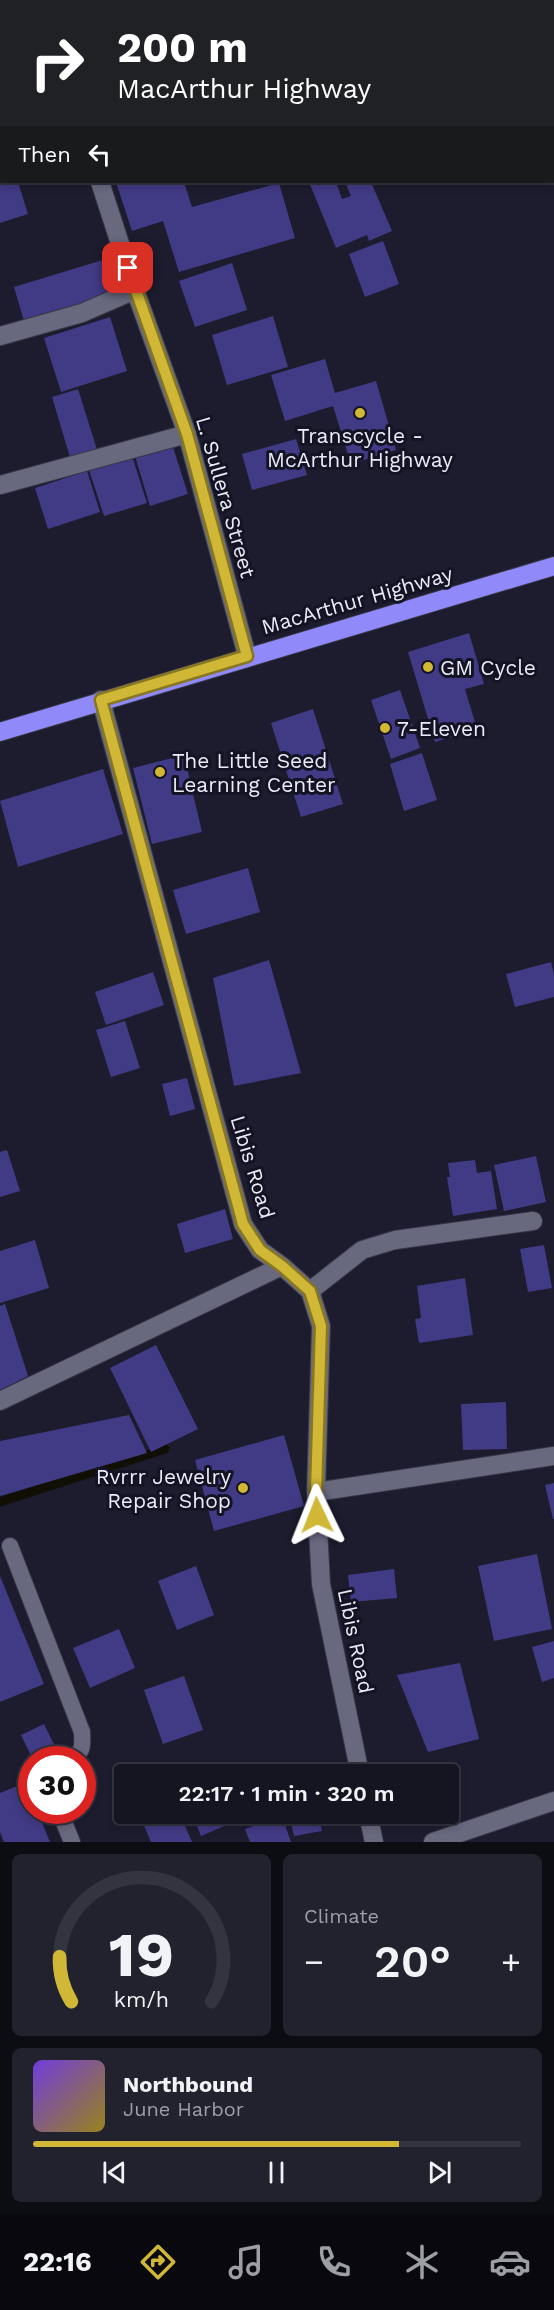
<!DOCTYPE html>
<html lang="en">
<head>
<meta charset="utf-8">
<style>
	:root { --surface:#151522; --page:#22222f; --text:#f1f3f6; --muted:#9d9fa5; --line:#343440; --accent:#d0b736 }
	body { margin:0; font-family:"Work Sans",sans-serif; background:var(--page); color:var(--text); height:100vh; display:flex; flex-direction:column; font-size:22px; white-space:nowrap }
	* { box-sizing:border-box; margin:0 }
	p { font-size:20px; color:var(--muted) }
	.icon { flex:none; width:33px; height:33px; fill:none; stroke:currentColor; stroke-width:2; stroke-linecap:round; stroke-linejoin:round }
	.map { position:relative; height:1842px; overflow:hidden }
	.drawer { display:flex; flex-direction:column; gap:12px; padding:12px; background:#0c0c13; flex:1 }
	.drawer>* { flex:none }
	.banner { position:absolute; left:0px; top:0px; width:555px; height:183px; box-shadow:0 3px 9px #0003,0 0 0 2px var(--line); background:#202124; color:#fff; overflow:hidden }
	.speed { position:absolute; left:18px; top:1746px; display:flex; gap:12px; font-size:30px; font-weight:700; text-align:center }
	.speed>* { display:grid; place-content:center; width:78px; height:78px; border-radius:50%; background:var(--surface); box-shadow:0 3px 9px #0003,0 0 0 2px var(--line); line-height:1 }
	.speed .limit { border:9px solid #d22; background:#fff; color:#111 }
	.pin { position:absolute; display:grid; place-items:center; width:51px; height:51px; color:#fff; margin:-26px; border-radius:12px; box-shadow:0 3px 9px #0006 }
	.me { position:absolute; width:66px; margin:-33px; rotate:358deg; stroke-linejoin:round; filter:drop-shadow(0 0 4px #0008) }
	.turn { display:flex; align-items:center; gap:21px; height:126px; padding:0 18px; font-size:27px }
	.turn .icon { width:78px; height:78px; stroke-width:2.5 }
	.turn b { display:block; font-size:42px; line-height:51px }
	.then { display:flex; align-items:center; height:57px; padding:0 18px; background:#0003; gap:12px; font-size:22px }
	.big { font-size:45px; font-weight:600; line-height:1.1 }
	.drawer .card { flex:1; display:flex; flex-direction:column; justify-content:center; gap:9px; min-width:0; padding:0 21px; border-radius:9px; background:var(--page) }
	.drawer .dial { align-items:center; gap:0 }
	.dial svg { height:156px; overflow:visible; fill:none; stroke:var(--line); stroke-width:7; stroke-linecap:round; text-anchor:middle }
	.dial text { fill:var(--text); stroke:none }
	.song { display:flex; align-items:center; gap:18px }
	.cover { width:72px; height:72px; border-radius:9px; background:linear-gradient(135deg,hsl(260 70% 55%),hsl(50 70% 35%)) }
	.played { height:6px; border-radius:3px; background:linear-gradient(90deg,var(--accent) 75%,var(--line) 75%) }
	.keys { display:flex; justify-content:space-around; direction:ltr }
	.heat { display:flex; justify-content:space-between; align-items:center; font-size:33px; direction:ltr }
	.drawer .tiles { flex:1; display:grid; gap:12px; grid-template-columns:1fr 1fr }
	.card:last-child { grid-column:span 2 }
	.trip { position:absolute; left:114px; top:1764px; width:345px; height:60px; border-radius:6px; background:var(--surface); box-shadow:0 3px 9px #0003,0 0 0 2px var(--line); font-weight:600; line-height:60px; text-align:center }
	.dock { display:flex; height:96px; justify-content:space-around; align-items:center; background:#08080e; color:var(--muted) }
	.dock .icon { width:42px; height:42px }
	.dock .on { color:var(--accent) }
	.dock b { font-size:27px; color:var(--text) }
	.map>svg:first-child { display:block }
</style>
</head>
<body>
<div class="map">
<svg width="554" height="1842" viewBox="0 0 554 1842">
	<rect width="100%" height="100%" fill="#1c1c2e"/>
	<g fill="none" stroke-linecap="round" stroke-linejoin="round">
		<path stroke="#110e03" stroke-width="9" d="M0 1502 165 1449"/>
	</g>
	<path fill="#413a84" d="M0 182H18L28 214 0 223Z
		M116 182H184L192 207 279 183 295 238 179 272 163 221 132 231Z
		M309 182H336L342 199 351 196 345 182H371L392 231 369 241 367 235 336 248Z
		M383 241 399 284 365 297 349 254Z
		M106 259 117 293 24 321 14 287Z
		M232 263 247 310 195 327 179 281Z
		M273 316 288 367 227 385 212 335Z
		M110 317 127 371 61 392 44 338Z
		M325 359 335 393 376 381 396 450 351 464 333 406 285 421 271 375Z
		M78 389 99 456 72 464 52 397Z
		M296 439 307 475 252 490 242 454Z
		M172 444 188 494 150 506 135 456Z
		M132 456 147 503 104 516 89 470Z
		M87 471 100 512 48 529 35 488Z
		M469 633 484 684 465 689 477 729 435 742 408 652Z
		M400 690 420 748 391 759 371 700Z
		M313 709 343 804 301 817 271 723Z
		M422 753 437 800 404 811 390 764Z
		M184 755 202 832 152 844 133 768Z
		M103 769 123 834 18 867 0 801Z
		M248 868 260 912 186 934 173 890Z
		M269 960 301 1073 234 1086 213 978Z
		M551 962 554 974V997L515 1007 506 974Z
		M153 972 164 1005 106 1025 95 992Z
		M125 1021 140 1068 111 1077 96 1030Z
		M187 1078 195 1109 170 1116 162 1084Z
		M7 1150 20 1191 0 1197V1152Z
		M536 1156 546 1202 504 1211 494 1165Z
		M475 1160 477 1173 491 1171 497 1209 453 1216 447 1177H450L448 1163Z
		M225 1209 233 1239 185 1253 177 1224Z
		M35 1240 49 1288 0 1303V1251Z
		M544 1245 552 1288 528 1292 520 1249Z
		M465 1278 473 1335 419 1343 415 1319 421 1318 417 1286Z
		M5 1304 28 1376 0 1390V1306Z
		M156 1345 198 1429 151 1452 110 1368Z
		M506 1402 507 1449 463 1450 461 1404Z
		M129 1415 147 1453 0 1496V1441Z
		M284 1435 304 1506 214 1531 195 1460Z
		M554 1483V1519H553L545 1485Z
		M537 1554 552 1629 494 1641 478 1566Z
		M196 1566 214 1615 177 1630 158 1581Z
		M394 1569 397 1598 351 1602 348 1575Z
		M0 1576 44 1684 0 1702Z
		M119 1629 135 1668 90 1688 73 1648Z
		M554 1641V1678L542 1682 532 1647Z
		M460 1663 479 1739 428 1752 397 1675Z
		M184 1676 203 1730 163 1744 144 1690Z
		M44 1724 59 1755 49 1760H33L21 1735Z
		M308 1764 310 1774H281L280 1771Z
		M25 1783 32 1798V1810H37L50 1842H4L0 1832V1793Z
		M139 1814H180L192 1842H151Z
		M192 1814H227L231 1823 201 1836Z
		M289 1814H318L322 1831 294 1836Z
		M282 1816 291 1842H250L245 1829Z"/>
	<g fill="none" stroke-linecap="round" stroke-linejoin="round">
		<defs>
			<path id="lane" d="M10 1546 82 1732C83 1748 83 1753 68 1760
				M59 1810 72 1842"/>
			<path id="street" d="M177 2 181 0
				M0 336 82 313 135 290
				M0 485 187 434
				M101 700 243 1224 260 1250 282 1266 310 1291 321 1326 316 1492 321 1584 360 1774
				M310 1291 362 1250 395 1240 533 1221
				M0 1401 282 1266
				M316 1492 554 1456
				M368 1814 374 1842"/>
			<path id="secondary" d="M19 0 20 2
				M100 182 135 290 187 434 247 656
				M433 1842 554 1801"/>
			<path id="highway" d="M0 732 554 566"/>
		</defs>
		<use href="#lane" stroke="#393848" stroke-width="18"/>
		<use href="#street" stroke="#393848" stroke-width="20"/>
		<use href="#secondary" stroke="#393848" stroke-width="20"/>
		<use href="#highway" stroke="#393848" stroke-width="20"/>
		<use href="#lane" stroke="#68697f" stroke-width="16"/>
		<use href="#street" stroke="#68697f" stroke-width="18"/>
		<use href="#secondary" stroke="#68697f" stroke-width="18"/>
		<use href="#highway" stroke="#9089fa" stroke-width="18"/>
	</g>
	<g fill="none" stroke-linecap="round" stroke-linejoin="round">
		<defs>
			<path id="route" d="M128 268 187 434 247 656 101 700 243 1224 260 1250 282 1266 310 1291 321 1326 316 1492 317 1515"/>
		</defs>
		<use href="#route" stroke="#877723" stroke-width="15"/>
		<use href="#route" stroke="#d0b736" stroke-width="10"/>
	</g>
	<g fill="#d0b736" stroke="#131324" stroke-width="2">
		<circle cx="360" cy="413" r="6"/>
		<circle cx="428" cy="667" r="6"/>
		<circle cx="385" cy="728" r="6"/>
		<circle cx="160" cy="772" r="6"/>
		<circle cx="243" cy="1488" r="6"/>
	</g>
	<g text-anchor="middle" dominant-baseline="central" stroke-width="6" stroke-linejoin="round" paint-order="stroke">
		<g font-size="21" fill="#eaebf7" stroke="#131324" text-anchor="start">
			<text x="360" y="435" text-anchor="middle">Transcycle -<tspan x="360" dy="24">McArthur Highway</tspan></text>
			<text x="440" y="667">GM Cycle</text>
			<text x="397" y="728">7-Eleven</text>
			<text x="172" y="760">The Little Seed<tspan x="172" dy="24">Learning Center</tspan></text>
			<text x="231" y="1476" text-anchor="end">Rvrrr Jewelry<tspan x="231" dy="24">Repair Shop</tspan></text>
		</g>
		<g font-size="21" fill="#eaebf7" stroke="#131324">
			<text transform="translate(226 497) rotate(74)">L. Sullera Street</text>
			<text transform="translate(357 600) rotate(-16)">MacArthur Highway</text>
			<text transform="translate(253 1167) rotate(73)">Libis Road</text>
			<text transform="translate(356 1641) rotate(78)">Libis Road</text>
		</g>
	</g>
</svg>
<div class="speed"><div class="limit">30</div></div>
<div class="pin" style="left:128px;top:268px;background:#d93025"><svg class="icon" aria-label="arrive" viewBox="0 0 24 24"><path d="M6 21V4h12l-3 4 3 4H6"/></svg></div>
<svg class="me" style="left:317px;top:1515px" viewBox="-20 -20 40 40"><path d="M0-17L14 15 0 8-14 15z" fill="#d0b736" stroke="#fff" stroke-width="4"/></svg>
<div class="trip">22:17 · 1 min · 320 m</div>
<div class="banner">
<div class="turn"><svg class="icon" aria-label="right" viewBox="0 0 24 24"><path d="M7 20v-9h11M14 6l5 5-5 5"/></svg><div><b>200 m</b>MacArthur Highway</div></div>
<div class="then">Then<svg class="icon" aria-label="left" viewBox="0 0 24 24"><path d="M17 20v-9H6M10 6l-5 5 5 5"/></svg></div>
</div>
</div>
<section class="drawer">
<div class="tiles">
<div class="card dial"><svg viewBox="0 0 100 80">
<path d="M14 69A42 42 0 1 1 86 69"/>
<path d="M14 69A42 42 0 0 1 8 46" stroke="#d0b736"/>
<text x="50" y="56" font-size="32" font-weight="700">19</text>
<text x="50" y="72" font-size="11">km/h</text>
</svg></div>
<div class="card"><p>Climate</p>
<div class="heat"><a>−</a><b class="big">20°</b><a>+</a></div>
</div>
<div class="card">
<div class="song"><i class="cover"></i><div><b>Northbound</b><p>June Harbor</p></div></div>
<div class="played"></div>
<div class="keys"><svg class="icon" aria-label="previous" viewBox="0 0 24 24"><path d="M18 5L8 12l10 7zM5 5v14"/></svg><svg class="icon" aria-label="pause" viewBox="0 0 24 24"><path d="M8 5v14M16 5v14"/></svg><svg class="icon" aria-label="next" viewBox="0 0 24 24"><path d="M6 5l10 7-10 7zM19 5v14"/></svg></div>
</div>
</div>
</section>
<nav class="dock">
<b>22:16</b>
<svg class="icon on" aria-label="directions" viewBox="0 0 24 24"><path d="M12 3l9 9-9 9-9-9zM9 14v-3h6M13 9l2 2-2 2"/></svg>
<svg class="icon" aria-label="music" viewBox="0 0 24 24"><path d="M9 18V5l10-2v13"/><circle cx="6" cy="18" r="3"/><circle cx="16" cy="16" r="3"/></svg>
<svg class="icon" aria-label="phone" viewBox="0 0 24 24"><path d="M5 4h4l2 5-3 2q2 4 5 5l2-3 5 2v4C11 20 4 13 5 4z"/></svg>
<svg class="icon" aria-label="climate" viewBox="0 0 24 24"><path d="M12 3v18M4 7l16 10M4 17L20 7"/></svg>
<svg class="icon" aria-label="car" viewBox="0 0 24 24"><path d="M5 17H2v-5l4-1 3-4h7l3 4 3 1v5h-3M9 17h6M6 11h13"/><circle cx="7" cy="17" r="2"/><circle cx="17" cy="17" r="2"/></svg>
</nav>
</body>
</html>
